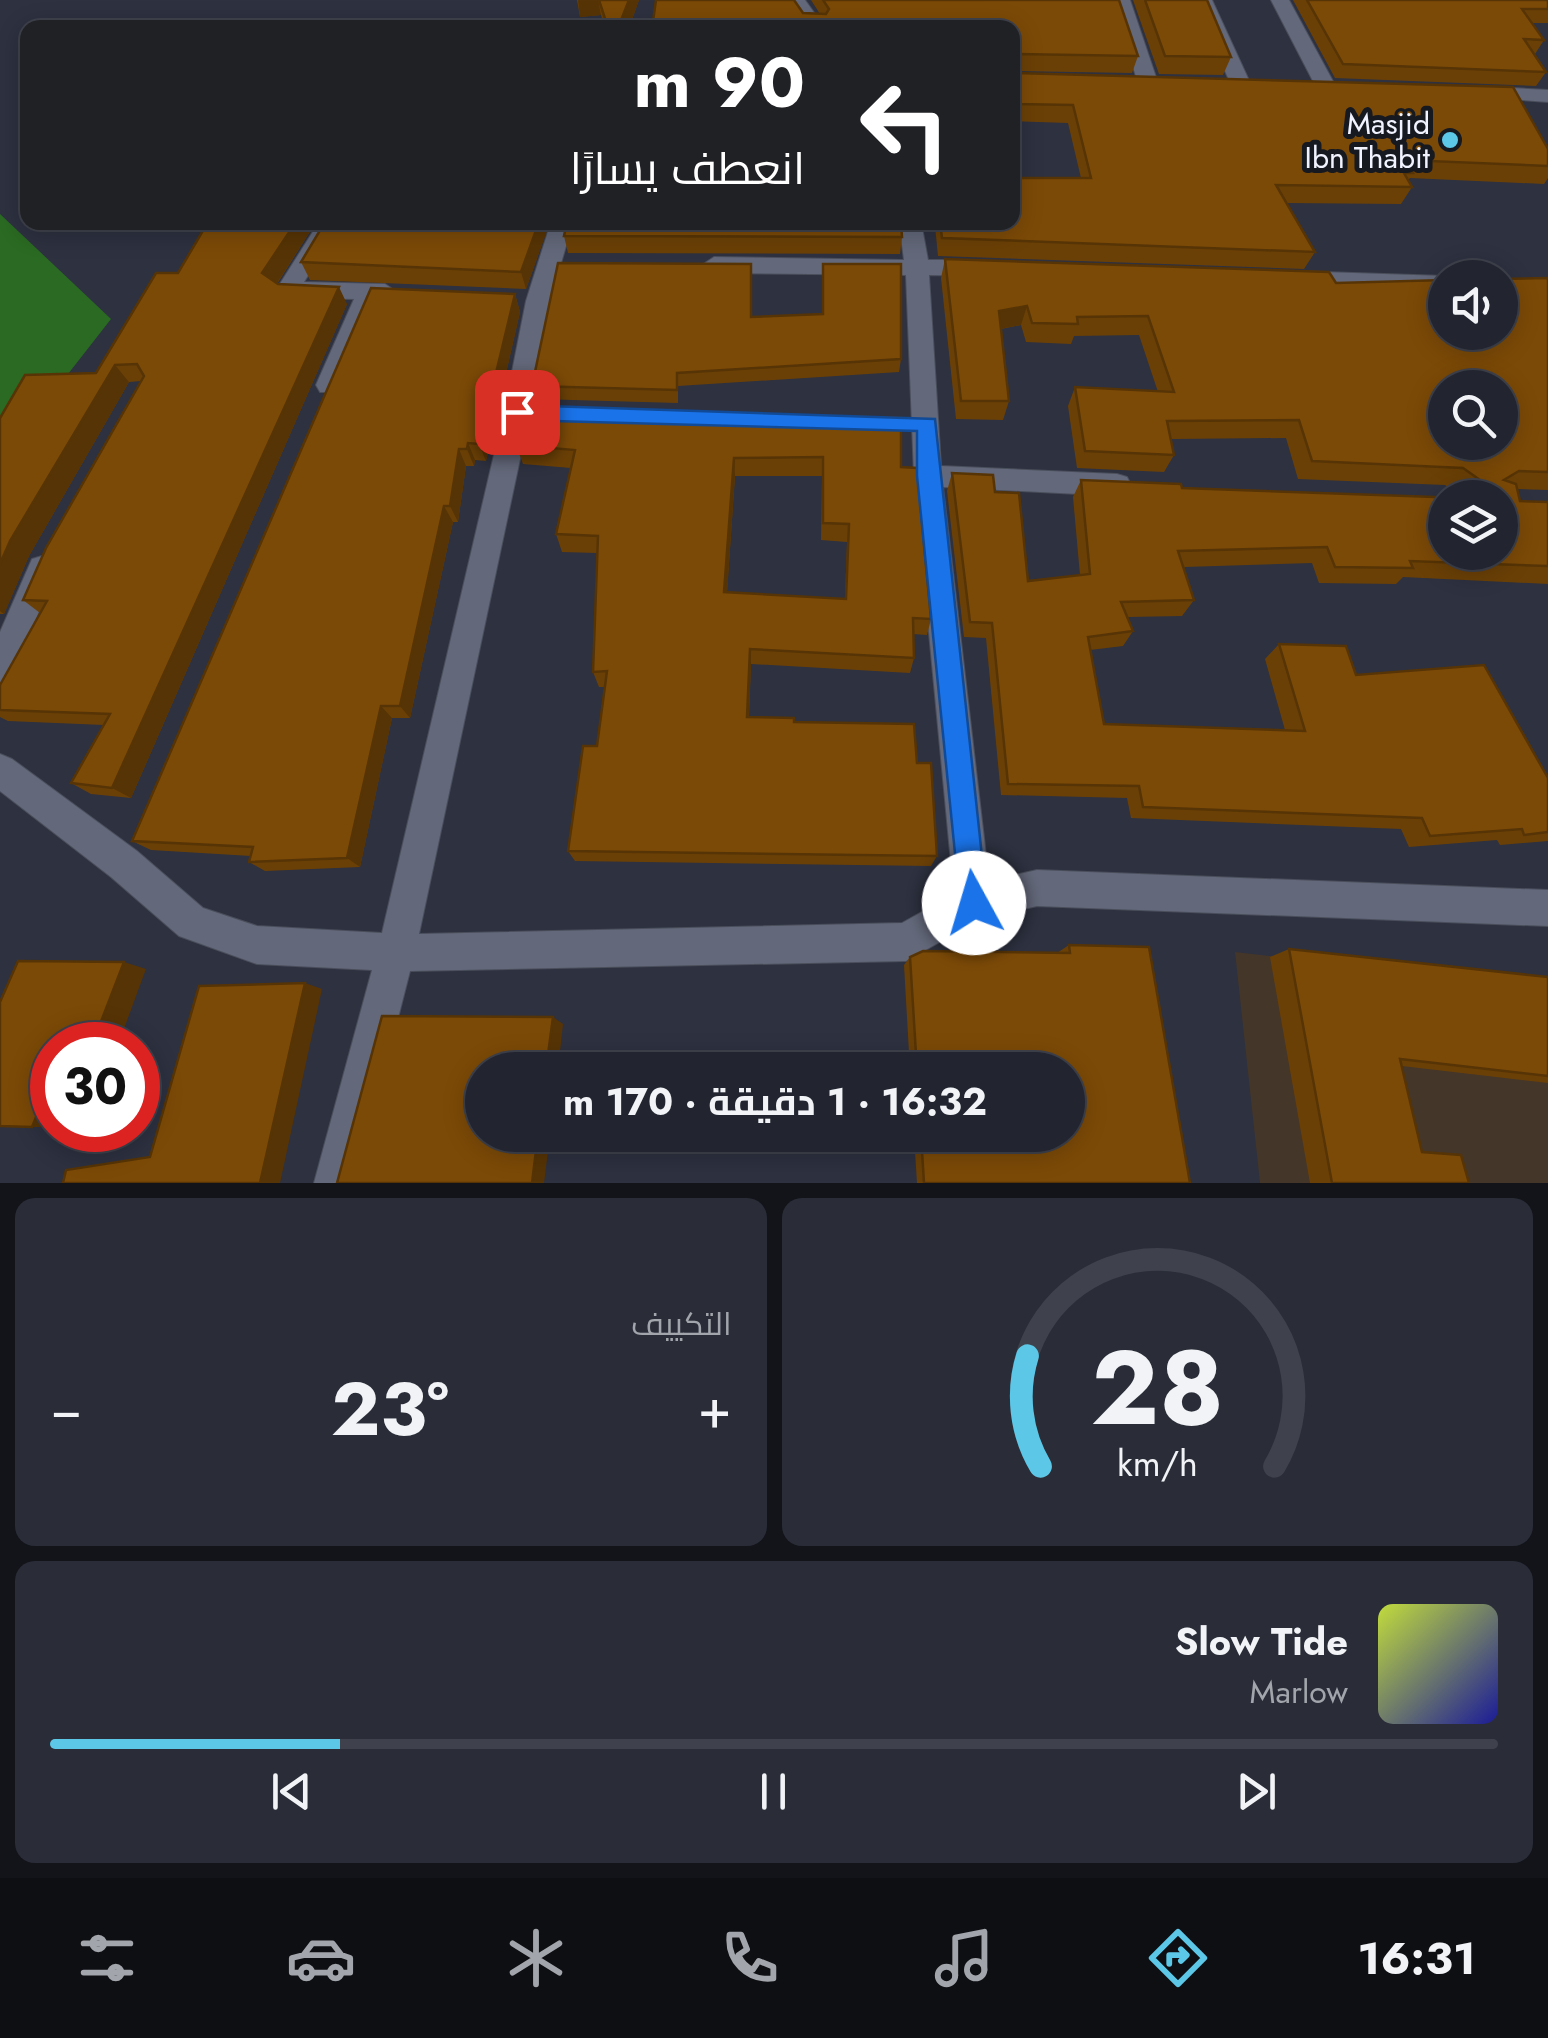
<!DOCTYPE html>
<html lang="ar">
<head>
<meta charset="utf-8">
<style>
	:root { --surface:#222530; --page:#2a2d38; --text:#f1f3f6; --muted:#a2a5ab; --line:#3f424c; --accent:#5cc7e7 }
	body { margin:0; font-family:Jost,Cairo,sans-serif; background:var(--page); color:var(--text); direction:rtl; height:100vh; display:flex; flex-direction:column; font-size:38px; white-space:nowrap }
	* { box-sizing:border-box; margin:0 }
	p { font-size:32px; color:var(--muted) }
	.icon { flex:none; width:55px; height:55px; fill:none; stroke:currentColor; stroke-width:2; stroke-linecap:round; stroke-linejoin:round }
	.map { position:relative; height:1183px; overflow:hidden; direction:ltr }
	.panel { display:flex; flex-direction:column; gap:15px; padding:15px; background:#13141a; flex:1 }
	.panel>* { flex:none }
	.top-card { position:absolute; left:20px; top:20px; width:1000px; height:210px; border-radius:20px; box-shadow:0 5px 25px #0003,0 0 0 2px var(--line); direction:rtl; background:#202124; color:#fff; overflow:hidden }
	.buttons { position:absolute; left:1428px; top:260px; display:grid; gap:20px }
	.buttons a { display:grid; place-items:center; width:90px; height:90px; border-radius:50%; background:var(--surface); box-shadow:0 5px 25px #0003,0 0 0 2px var(--line); font-size:50px }
	.speed { position:absolute; left:30px; top:1022px; display:flex; gap:20px; font-size:50px; font-weight:700; text-align:center }
	.speed>* { display:grid; place-content:center; width:130px; height:130px; border-radius:50%; background:var(--surface); box-shadow:0 5px 25px #0003,0 0 0 2px var(--line); line-height:1 }
	.speed .limit { border:15px solid #d22; background:#fff; color:#111 }
	.pin { position:absolute; display:grid; place-items:center; width:85px; height:85px; color:#fff; margin:-42px; border-radius:20px; box-shadow:0 5px 15px #0006 }
	.me { position:absolute; width:110px; margin:-55px; rotate:354deg; stroke-linejoin:round; filter:drop-shadow(0 0 8px #0008) }
	.turn { display:flex; align-items:center; gap:35px; height:210px; padding:0 50px; font-size:45px }
	.turn .icon { width:130px; height:130px; stroke-width:2.5 }
	.turn b { display:block; font-size:70px; line-height:85px }
	.big { font-size:75px; font-weight:700; line-height:1.1 }
	.panel .tile { flex:1; display:flex; flex-direction:column; justify-content:center; gap:15px; min-width:0; padding:0 35px; border-radius:20px; background:var(--page) }
	.panel .dial { align-items:center; gap:0 }
	.dial svg { height:260px; overflow:visible; fill:none; stroke:var(--line); stroke-width:7; stroke-linecap:round; text-anchor:middle }
	.dial text { fill:var(--text); stroke:none }
	.song { display:flex; align-items:center; gap:30px }
	.cover { width:120px; height:120px; border-radius:15px; background:linear-gradient(135deg,hsl(70 70% 55%),hsl(240 70% 35%)) }
	.played { height:10px; border-radius:5px; background:linear-gradient(90deg,var(--accent) 20%,var(--line) 20%) }
	.keys { display:flex; justify-content:space-around; direction:ltr }
	.heat { display:flex; justify-content:space-between; align-items:center; font-size:55px; direction:ltr }
	.panel .tiles { flex:1; display:grid; gap:15px; grid-template-columns:1fr 1fr }
	.tile:last-child { grid-column:span 2 }
	.trip { position:absolute; left:465px; top:1052px; width:620px; height:100px; border-radius:50px; background:var(--surface); box-shadow:0 5px 25px #0003,0 0 0 2px var(--line); font-weight:700; line-height:100px; text-align:center; direction:rtl }
	.menu { display:flex; height:160px; justify-content:space-around; align-items:center; background:#0e0f13; color:var(--muted) }
	.menu .icon { width:70px; height:70px }
	.menu .selected { color:var(--accent) }
	.menu b { font-size:45px; color:var(--text) }
	.map>svg:first-child { display:block }
</style>
</head>
<body>
<div class="map">
<svg width="1548" height="1183" viewBox="0 0 1548 1183">
	<rect width="100%" height="100%" fill="#2d3140"/>
	<path fill="#443629" d="M1235 952 1548 988V1183H1260Z"/>
	<path fill="#2a6a22" d="M0 214 111 319 0 461Z"/>
	<g fill="none" stroke-linecap="round" stroke-linejoin="round">
		<defs>
			<path id="minor" d="M787 0H805L825 28H806Z
				M1112 0H1130L1158 83 1155 87 1148 89 1138 83Z
				M1194 0H1212L1252 87 1249 91 1242 93 1232 87Z
				M1271 0H1289L1335 85 1332 89H1318L1315 85Z
				M1475 86 1548 90V102L1468 96V88Z
				M319 222H341L304 282 385 284 397 292 393 298 378 300 342 385 338 392H320L316 385 354 299 288 298 276 290Z
				M551 222H573L550 301 530 412 419 934 902 923 954 894 914 476 906 275 714 273 702 265 714 257 904 260 899 222H921L928 260H983L995 268 983 276 929 275 941 466 1117 474 1127 477 1131 485 1127 493 1117 496 943 487 989 881 1037 870 1548 890V926L1037 906 979 920 906 961 410 971 356 1183H314L372 970 257 964 179 936 111 877 0 791V754L12 759 137 851 203 908 257 926 382 933 504 412 526 301Z
				M1293 271 1445 276 1450 278H1445V292L1285 284 1281 279 1285 274Z
				M42 556 52 559 57 568 11 679 0 683V632L32 559Z"/>
		</defs>
		<use href="#minor" stroke="#4a4e5b" stroke-width="2"/>
		<use href="#minor" fill="#63687a" fill-rule="evenodd"/>
	</g>
	<path fill="#6b4006" fill-rule="evenodd" d="M577 0H639L629 28H605L601 15 580 17Z
		M656 0H794L803 13 820 14 811 0H1119L1138 56 1132 73 1015 71 1016 73 1513 87 1548 149V178L1544 184 1410 178 1408 180 1412 187 1401 204 1286 203 1315 252 1304 269 938 256 935 226H925L923 222H1012V178H1081L1068 123 1012 121V28H652Z
		M1133 0H1207L1231 57 1223 75 1159 74Z
		M1293 0H1548V23H1532L1544 40 1535 54 1546 72 1536 86 1335 78Z
		M208 222H316L277 284 347 304 131 798 91 794 71 783 104 725 8 721 0 717V685L40 613 23 600 141 381 129 382 29 556 4 614H0V418L96 373 178 273Z
		M325 222H550L526 289 310 280 301 262Z
		M564 236 902 237 900 254 568 253Z
		M945 259 1336 283 1548 278V490L1517 489 1520 501 1548 502V584L1403 577 1396 584 1319 583 1312 563 1184 567 1194 600 1182 616 1128 617 1133 631 1123 646 1090 650 1104 724 1285 730 1265 659 1279 644 1356 675 1548 778V841L1500 845 1497 840 1409 847 1401 829 1131 818 1127 798 1001 795 986 638 964 637 947 491 952 473 995 492 1028 581 1080 575 1073 497 1081 480 1182 488 1454 497 1457 494 1445 485 1298 479 1286 438 1171 439 1174 455 1164 472 1077 468 1068 406 1075 387 1158 392 1139 335 1074 336 1071 344 1026 342 1021 325 1001 329 1009 401 1003 420 956 419 941 278Z
		M823 264 901 359 899 372 678 386V403L537 399 532 386 751 317 822 314Z
		M515 294 520 312 486 461 475 460 474 466H466L458 522H453L410 718H392L360 867 265 871 249 862 251 856 151 850 132 841Z
		M525 407 901 467 931 619 927 635 913 634 914 658 910 673 751 664 749 717 794 722 917 763 937 856 931 866 575 861 568 851 597 746 605 687H599L593 672 597 553 562 552 556 534 571 468 523 464 516 445ZM735 476H822L821 540 847 542 845 599 727 592Z
		M1069 945 1190 1183H917L914 1135H1068V1070H910L904 965 910 957 1057 953Z
		M1289 949 1548 977V1083L1402 1066 1422 1152 1469 1183H1310L1270 957Z"/>
	<path fill="#573405" d="M578 0H598L601 15 580 17Z
		M629 0H639L629 28H618Z
		M296 222H316L272 291 262 273Z
		M539 222H550L526 289 521 272Z
		M339 287 347 304 131 798 112 788Z
		M515 294 520 312 486 461 479 444Z
		M1027 306 1021 325 994 330 999 311Z
		M115 365 129 382 29 556 4 614 0 611V564L10 541Z
		M468 443 475 460 474 466 467 449Z
		M459 449 466 466 458 522 450 506Z
		M734 458 735 476 726 609 724 592Z
		M444 506 453 522 410 718 400 706Z
		M750 649 751 664 748 730 747 717Z
		M381 706 392 718 360 867 347 858Z
		M124 962 146 969 118 1045H92Z
		M305 983 322 989 280 1183H260Z
		M553 1017 563 1024 558 1070H546Z
		M44 1098 52 1099V1127H32Z
		M538 1135H550L544 1183H532Z"/>
	<path fill="#7c4a07" stroke="#573405" stroke-width="2.5" fill-rule="evenodd" d="M599 0H629L618 28H608Z
		M656 0H794L803 13 826 14 829 9 823 0H1119L1138 56 1016 54 1012 57V28H652Z
		M1145 0H1207L1231 57 1165 56Z
		M1307 0H1548V9H1522L1544 40 1524 39 1546 72 1343 64Z
		M1012 59 1016 73 1513 87 1548 149V166L1406 160 1413 173H1404L1412 187 1276 185 1315 252 942 238 940 222H1012V178H1091L1073 105 1016 104 1012 81Z
		M208 222H296L262 273 278 284 339 287 112 788 71 783 110 714 0 710V685L47 601 23 600 46 548 144 376 137 364 115 365 10 541 0 564V418L25 375 96 373 156 273H178Z
		M325 222H539L521 272 301 262Z
		M567 222H901L902 237 564 236Z
		M945 259 1329 272 1336 283 1445 280V332H1500V279L1548 278V472L1519 471 1504 480 1516 484 1520 501 1548 502V566L1410 561 1413 568 1335 567 1327 547 1178 551 1194 600 1121 602 1133 631 1088 637 1104 724 1305 731 1279 644 1346 646 1356 675 1484 665 1548 778V832L1524 835 1522 829 1430 836 1422 818 1143 807 1139 786 1008 784 992 623 970 622 952 473 993 475 995 492 1019 493 1028 581 1090 574 1081 480 1181 484 1182 488 1463 498 1467 484 1480 480 1463 468 1312 461 1299 420 1167 421 1174 455 1085 451 1075 387 1174 392 1148 316 1077 317 1078 324 1032 323 1027 306 999 311 1009 401H961ZM1445 388H1500V442H1445ZM1445 498H1500V552H1445Z
		M558 263 751 264V317L823 314V264H901V359L677 373V390L532 386Z
		M371 288 515 294 479 444 468 443 467 449H459L450 506H444L400 706H381L347 858 249 862 253 847 132 841Z
		M525 407 901 418V467L917 468 931 619 913 618 914 658 750 649 747 717 794 718V722L914 724 917 763H931L937 856 568 851 583 746H597L607 671 593 672 598 536 556 534 575 450 516 445ZM823 457V523L849 524 846 599 724 592 734 458Z
		M1069 945 1149 947 1190 1183H924L921 1135H1068V1070H917L910 957 923 951 1070 953Z
		M1289 949 1548 977V1076L1400 1059 1422 1152 1461 1155 1469 1183H1332Z
		M18 961 124 962 92 1045H52V1098H44L32 1127 0 1126V1002Z
		M305 983 260 1183H63L66 1170 150 1157 199 986Z
		M382 1016 553 1017 546 1070H482V1135H538L532 1183H337Z"/>
	<path fill="#1a73e8" stroke="#114b97" stroke-width="2.5" d="M517 405 935 419 987 903 983 913 974 917 964 913 960 903 917 476V431L517 420 507 412Z"/>
	<circle fill="#5cc7e7" stroke="#171920" stroke-width="4" cx="1450" cy="140" r="10"/>
	<g text-anchor="middle" dominant-baseline="central" stroke-width="10" stroke-linejoin="round" paint-order="stroke">
		<g font-size="30" fill="#f1f4ff" stroke="#171920" text-anchor="end">
			<text x="1430" y="123">Masjid<tspan x="1430" dy="34">Ibn Thabit</tspan></text>
		</g>
	</g>
</svg>
<div class="buttons">
<a><svg class="icon" aria-label="sound" viewBox="0 0 24 24"><path d="M4 9h4l5-4v14l-5-4H4zM17 9q2 3 0 6"/></svg></a>
<a><svg class="icon" aria-label="search" viewBox="0 0 24 24"><circle cx="10" cy="10" r="6"/><path d="M15 15l6 6"/></svg></a>
<a><svg class="icon" aria-label="layers" viewBox="0 0 24 24"><path d="M12 4l9 5-9 5-9-5zM3 14l9 5 9-5"/></svg></a>
</div>
<div class="speed"><div class="limit">30</div></div>
<div class="pin" style="left:517px;top:412px;background:#d93025"><svg class="icon" aria-label="arrive" viewBox="0 0 24 24"><path d="M6 21V4h12l-3 4 3 4H6"/></svg></div>
<svg class="me" style="left:974px;top:903px" viewBox="-20 -20 40 40"><circle r="19" fill="#fff"/><path d="M0-13L10 11 0 6-10 11z" fill="#1a73e8"/></svg>
<div class="trip">16:32 · 1 دقيقة · 170 m</div>
<div class="top-card">
<div class="turn"><svg class="icon" aria-label="left" viewBox="0 0 24 24"><path d="M17 20v-9H6M10 6l-5 5 5 5"/></svg><div><b>90 m</b>انعطف يسارًا</div></div>
</div>
</div>
<section class="panel">
<div class="tiles">
<div class="tile dial"><svg viewBox="0 0 100 80">
<path d="M14 69A42 42 0 1 1 86 69"/>
<path d="M14 69A42 42 0 0 1 10 35" stroke="#5cc7e7"/>
<text x="50" y="56" font-size="32" font-weight="700">28</text>
<text x="50" y="72" font-size="11">km/h</text>
</svg></div>
<div class="tile"><p>التكييف</p>
<div class="heat"><a>−</a><b class="big">23°</b><a>+</a></div>
</div>
<div class="tile">
<div class="song"><i class="cover"></i><div><b>Slow Tide</b><p>Marlow</p></div></div>
<div class="played"></div>
<div class="keys"><svg class="icon" aria-label="previous" viewBox="0 0 24 24"><path d="M18 5L8 12l10 7zM5 5v14"/></svg><svg class="icon" aria-label="pause" viewBox="0 0 24 24"><path d="M8 5v14M16 5v14"/></svg><svg class="icon" aria-label="next" viewBox="0 0 24 24"><path d="M6 5l10 7-10 7zM19 5v14"/></svg></div>
</div>
</div>
</section>
<nav class="menu">
<b>16:31</b>
<svg class="icon selected" aria-label="directions" viewBox="0 0 24 24"><path d="M12 3l9 9-9 9-9-9zM9 14v-3h6M13 9l2 2-2 2"/></svg>
<svg class="icon" aria-label="music" viewBox="0 0 24 24"><path d="M9 18V5l10-2v13"/><circle cx="6" cy="18" r="3"/><circle cx="16" cy="16" r="3"/></svg>
<svg class="icon" aria-label="phone" viewBox="0 0 24 24"><path d="M5 4h4l2 5-3 2q2 4 5 5l2-3 5 2v4C11 20 4 13 5 4z"/></svg>
<svg class="icon" aria-label="climate" viewBox="0 0 24 24"><path d="M12 3v18M4 7l16 10M4 17L20 7"/></svg>
<svg class="icon" aria-label="car" viewBox="0 0 24 24"><path d="M5 17H2v-5l4-1 3-4h7l3 4 3 1v5h-3M9 17h6M6 11h13"/><circle cx="7" cy="17" r="2"/><circle cx="17" cy="17" r="2"/></svg>
<svg class="icon" aria-label="filters" viewBox="0 0 24 24"><path d="M4 7h16M4 17h16"/><circle cx="9" cy="7" r="2"/><circle cx="15" cy="17" r="2"/></svg>
</nav>
</body>
</html>
